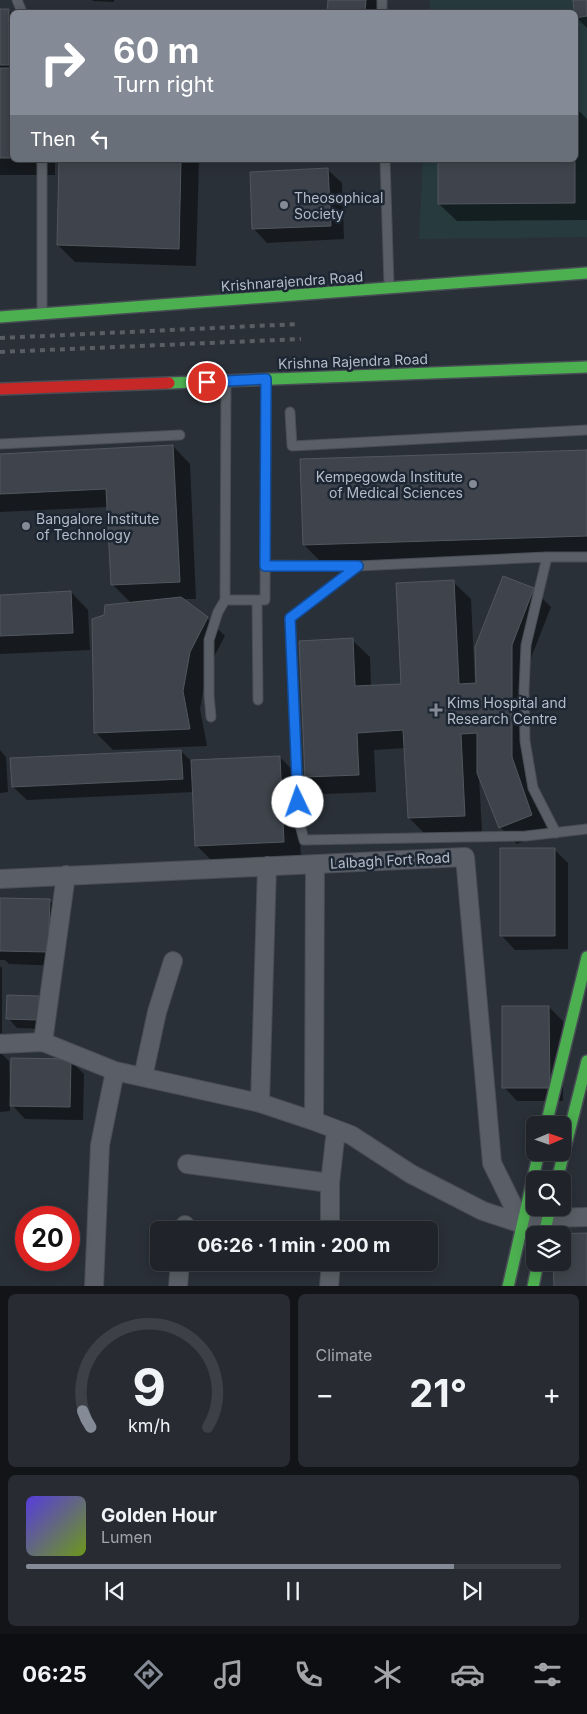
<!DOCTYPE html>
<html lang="en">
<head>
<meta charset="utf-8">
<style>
	:root { --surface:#20242a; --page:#282c32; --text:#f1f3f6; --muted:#a2a4a8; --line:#3d4147; --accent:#848b96 }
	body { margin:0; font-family:Inter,sans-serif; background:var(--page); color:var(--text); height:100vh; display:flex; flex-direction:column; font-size:19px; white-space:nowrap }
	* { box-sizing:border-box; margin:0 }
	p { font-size:16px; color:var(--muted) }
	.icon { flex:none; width:28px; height:28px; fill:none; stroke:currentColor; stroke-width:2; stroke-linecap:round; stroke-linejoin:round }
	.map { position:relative; height:1286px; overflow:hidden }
	.sheet { display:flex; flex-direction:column; gap:8px; padding:8px; background:#121417; flex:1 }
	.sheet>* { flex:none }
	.guide { position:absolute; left:10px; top:10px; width:568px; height:152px; border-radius:8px; box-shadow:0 2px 12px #0003,0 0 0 1px var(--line); background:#848b96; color:#fff; overflow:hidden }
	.needle { width:32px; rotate:88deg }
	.fabs { position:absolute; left:526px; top:1116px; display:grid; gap:10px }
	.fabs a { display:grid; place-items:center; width:45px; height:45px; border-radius:8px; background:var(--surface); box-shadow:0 2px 12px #0003,0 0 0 1px var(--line); font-size:25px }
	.speed { position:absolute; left:15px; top:1206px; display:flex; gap:10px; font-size:25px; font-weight:700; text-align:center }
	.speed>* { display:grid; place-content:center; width:65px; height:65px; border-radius:50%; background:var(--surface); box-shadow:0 2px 12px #0003,0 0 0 1px var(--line); line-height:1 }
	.speed .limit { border:8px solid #d22; background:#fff; color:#111 }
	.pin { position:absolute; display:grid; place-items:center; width:42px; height:42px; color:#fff; margin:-21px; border:2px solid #fff; border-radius:50%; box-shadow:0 1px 5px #0007 }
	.me { position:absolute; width:55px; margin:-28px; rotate:357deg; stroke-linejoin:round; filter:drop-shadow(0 0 4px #0008) }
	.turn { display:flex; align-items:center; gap:18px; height:105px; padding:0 20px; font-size:22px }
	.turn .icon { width:65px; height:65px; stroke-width:2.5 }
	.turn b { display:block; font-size:35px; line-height:42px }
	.then { display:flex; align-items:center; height:48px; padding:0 20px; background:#0003; gap:10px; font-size:19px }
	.big { font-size:38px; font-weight:700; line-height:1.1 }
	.sheet .tile { flex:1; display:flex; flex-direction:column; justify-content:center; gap:8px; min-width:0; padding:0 18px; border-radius:8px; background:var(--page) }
	.sheet .dial { align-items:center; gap:0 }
	.dial svg { height:130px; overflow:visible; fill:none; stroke:var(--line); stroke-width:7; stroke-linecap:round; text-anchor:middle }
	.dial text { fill:var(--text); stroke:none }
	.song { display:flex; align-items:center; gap:15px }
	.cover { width:60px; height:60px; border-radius:8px; background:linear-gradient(135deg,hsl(250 70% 55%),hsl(80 70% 35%)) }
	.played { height:5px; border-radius:2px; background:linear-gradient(90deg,var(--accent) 80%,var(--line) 80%) }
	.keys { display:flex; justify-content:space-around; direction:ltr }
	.heat { display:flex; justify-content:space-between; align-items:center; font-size:28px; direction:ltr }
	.sheet .tiles { flex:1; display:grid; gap:8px; grid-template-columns:1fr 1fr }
	.tile:last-child { grid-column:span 2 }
	.trip { position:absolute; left:150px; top:1221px; width:288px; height:50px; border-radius:8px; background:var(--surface); box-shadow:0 2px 12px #0003,0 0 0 1px var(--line); font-weight:700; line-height:50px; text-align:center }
	.tabs { display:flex; height:80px; justify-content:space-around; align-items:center; background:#0d0e11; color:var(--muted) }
	.tabs .icon { width:35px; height:35px }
	.tabs .selected { color:var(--accent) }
	.tabs b { font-size:22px; color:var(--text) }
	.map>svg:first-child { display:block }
</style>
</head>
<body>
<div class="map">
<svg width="587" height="1287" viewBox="0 0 587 1287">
	<rect width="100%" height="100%" fill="#2a3038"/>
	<path fill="#273a3e" d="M430 0H587V237L419 239 423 160H575V12H430Z"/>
	<path fill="#0007" d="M92 0H114V2L93 1Z
		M329 0H376L380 4V12H328Z
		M575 0H587V28L576 17Z
		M0 10H9L12 14V160H55V175H0Z
		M575 107 587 119V220L457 221 439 204V160H575Z
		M61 160H199L196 266 75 262 58 245Z
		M328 170 342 183 344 239 267 243 254 229 251 173Z
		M173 446 190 464 196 599H183L207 618 225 636 207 670 200 709 207 746 113 750 95 732 105 616 131 603 112 584 108 507 0 512V455Z
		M587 452V554L321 562 304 545Z
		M453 582 471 599 475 684H477L533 589 551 607 529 663V776L548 832 517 844 500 827 479 776 482 833 426 835 409 818 406 748 374 750 376 792 324 794 306 777 352 640 370 657 371 686 402 685Z
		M71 592 88 610 90 650 0 654V596Z
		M0 750 6 757 8 792 0 793Z
		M181 751 191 761 280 757 297 775 301 859 214 863 197 846 194 792 27 800 13 787Z
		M554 849 568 863V949L515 950 502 936Z
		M0 899 49 900 63 914 62 966 9 964 5 960H0Z
		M0 966 2 968V1033H0Z
		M38 997 48 1006 47 1029 17 1028 8 1018Z
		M549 1007 563 1021V1101H517L504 1087Z
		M0 1052 9 1061 10 1094 70 1060 84 1074 83 1120 25 1119 10 1103V1111L0 1112Z"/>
	<path fill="#3f444c" stroke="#52575f" d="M328 0H366L365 12H327Z
		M573 0H587V16L575 18Z
		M0 9H9V65H0Z
		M0 68H12V158H0Z
		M59 160H181L179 249 57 245Z
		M438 160H575V203L438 204Z
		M328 168 331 226 252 229 250 172Z
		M173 445 180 582 111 585 106 489 0 494V454Z
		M587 450V536L303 545 300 459Z
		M503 576 534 588 512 645V757L532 815 499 828 477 773V733L461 734 465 816 408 818 403 730 357 733 359 775 305 777 299 641 353 638 355 686 401 684 396 583 454 580 459 684 476 683 475 647Z
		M71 591 73 633 0 636V595Z
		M181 597 208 617 190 652 183 691 190 729 94 733 92 619 104 615 105 605Z
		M181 750 183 779 12 787 10 758Z
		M280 756 284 842 195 846 191 760Z
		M500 848H555V936H500Z
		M0 898 50 899 48 952 0 951Z
		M7 995 39 996 38 1020 6 1019Z
		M502 1006H549L550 1088H502Z
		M11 1058 71 1059 70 1107 10 1106Z
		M587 1233V1287H554L553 1262H562V1235L552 1234Z"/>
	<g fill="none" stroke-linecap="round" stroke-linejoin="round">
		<defs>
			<path id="lane" d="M17 0 22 12
				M382 0V12
				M42 160V313
				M385 160 389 285
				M226 384 225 600H265L266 382
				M290 412 292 446 587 430
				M0 444 180 435
				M547 557 526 645 524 691 525 741 533 788 556 833
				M587 557H547L358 566 290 618 299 821 304 840 526 836 587 829
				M265 565 358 566
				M257 600 258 700
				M211 717 209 695V640L218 612 225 600"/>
			<path id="street" d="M0 879 465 857 492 1163 522 1224
				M43 1042 115 1071 260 1103 314 1121 351 1135 411 1174 483 1211 522 1224 548 1218 587 1217
				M0 1044 43 1042 66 875
				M143 1077 157 1012 173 961
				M260 1103 267 866
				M314 1121 315 864
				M187 1164 330 1183
				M184 1230 185 1225
				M330 1230V1183L336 1130
				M94 1287 100 1145 115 1071
				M178 1287 180 1262
				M329 1287 331 1262"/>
			<path id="fast" d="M0 317 587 273
				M169 383 587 367
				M546 1125 587 957
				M557 1180 587 1061
				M544 1235 550 1208
				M508 1287 539 1152
				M533 1287 538 1262"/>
			<path id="jam" d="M0 389 169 383"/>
		</defs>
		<use href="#lane" stroke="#484c55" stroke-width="11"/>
		<use href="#street" stroke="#484c55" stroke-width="20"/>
		<use href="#fast" stroke="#484c55" stroke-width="14"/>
		<use href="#jam" stroke="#484c55" stroke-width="14"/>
		<use href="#lane" stroke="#5a5e66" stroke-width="9"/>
		<use href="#street" stroke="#5a5e66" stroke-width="18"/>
		<use href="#fast" stroke="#4caf50" stroke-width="11"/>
		<use href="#jam" stroke="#c62828" stroke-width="11"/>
		<path stroke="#595d64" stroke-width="4" stroke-dasharray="5 5" stroke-linecap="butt" d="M0 338 299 324
			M0 352 301 339"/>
	</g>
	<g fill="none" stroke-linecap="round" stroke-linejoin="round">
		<defs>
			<path id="route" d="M207 382 266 379 265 566H358L290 618 298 802"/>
		</defs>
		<use href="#route" stroke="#114b97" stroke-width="12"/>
		<use href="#route" stroke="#1a73e8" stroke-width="9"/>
	</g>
	<g fill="#848b96" stroke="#1d2633" stroke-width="2">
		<circle cx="284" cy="205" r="5"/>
		<circle cx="473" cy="484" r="5"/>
		<circle cx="26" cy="526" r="5"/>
		<path d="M433.5 702.5h5v5h5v5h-5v5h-5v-5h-5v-5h5z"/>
	</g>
	<g text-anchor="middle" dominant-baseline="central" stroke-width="5" stroke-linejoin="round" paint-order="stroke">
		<g font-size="14" fill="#b4bcc9" stroke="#1d2633" text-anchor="start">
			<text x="294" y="197">Theosophical<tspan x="294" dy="16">Society</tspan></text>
			<text x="463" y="476" text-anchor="end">Kempegowda Institute<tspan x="463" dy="16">of Medical Sciences</tspan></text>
			<text x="36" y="518">Bangalore Institute<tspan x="36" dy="16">of Technology</tspan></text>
			<text x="447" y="702">Kims Hospital and<tspan x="447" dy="16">Research Centre</tspan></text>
		</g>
		<g font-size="14" fill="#b4bcc9" stroke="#1d2633">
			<text transform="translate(292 281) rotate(-4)">Krishnarajendra Road</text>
			<text transform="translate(353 361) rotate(-2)">Krishna Rajendra Road</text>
			<text transform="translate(390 860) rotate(-3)">Lalbagh Fort Road</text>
		</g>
	</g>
</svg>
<div class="fabs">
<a><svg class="needle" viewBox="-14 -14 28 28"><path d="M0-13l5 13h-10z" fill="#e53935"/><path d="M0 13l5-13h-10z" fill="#a2a4a8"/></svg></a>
<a><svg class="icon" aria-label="search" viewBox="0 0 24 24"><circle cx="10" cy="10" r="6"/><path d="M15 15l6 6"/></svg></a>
<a><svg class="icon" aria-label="layers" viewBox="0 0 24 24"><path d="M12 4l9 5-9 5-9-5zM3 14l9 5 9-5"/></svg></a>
</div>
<div class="speed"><div class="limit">20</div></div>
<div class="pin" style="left:207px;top:382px;background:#d93025"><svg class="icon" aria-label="arrive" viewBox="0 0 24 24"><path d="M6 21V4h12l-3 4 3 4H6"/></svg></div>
<svg class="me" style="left:298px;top:802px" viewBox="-20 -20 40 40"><circle r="19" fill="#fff"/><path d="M0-13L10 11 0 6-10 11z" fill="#1a73e8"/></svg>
<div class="trip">06:26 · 1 min · 200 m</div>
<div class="guide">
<div class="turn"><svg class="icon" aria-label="right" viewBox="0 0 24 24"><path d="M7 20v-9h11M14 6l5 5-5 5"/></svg><div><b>60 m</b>Turn right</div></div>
<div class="then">Then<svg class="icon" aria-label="left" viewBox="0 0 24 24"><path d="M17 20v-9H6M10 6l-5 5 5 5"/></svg></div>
</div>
</div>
<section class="sheet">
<div class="tiles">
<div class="tile dial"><svg viewBox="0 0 100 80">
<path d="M14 69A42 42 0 1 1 86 69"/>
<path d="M14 69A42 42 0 0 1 9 59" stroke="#848b96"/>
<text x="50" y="56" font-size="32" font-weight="700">9</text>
<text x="50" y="72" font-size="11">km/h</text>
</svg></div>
<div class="tile"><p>Climate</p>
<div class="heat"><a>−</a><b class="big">21°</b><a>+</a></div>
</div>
<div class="tile">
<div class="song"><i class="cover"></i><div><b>Golden Hour</b><p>Lumen</p></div></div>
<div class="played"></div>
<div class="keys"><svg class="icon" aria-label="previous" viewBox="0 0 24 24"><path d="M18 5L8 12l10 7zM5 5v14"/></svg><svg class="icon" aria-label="pause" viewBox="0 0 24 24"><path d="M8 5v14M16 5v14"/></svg><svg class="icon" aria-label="next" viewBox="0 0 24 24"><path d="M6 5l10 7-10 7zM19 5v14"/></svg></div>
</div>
</div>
</section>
<nav class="tabs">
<b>06:25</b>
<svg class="icon selected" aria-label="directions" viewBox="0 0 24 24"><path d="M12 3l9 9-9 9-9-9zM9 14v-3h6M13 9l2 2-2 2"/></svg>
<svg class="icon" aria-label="music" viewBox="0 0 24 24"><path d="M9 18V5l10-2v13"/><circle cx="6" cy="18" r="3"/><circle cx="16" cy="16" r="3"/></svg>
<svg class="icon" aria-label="phone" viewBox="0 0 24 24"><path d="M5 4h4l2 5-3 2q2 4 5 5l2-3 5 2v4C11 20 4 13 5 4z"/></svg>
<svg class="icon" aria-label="climate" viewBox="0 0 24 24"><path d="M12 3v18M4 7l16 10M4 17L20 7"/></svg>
<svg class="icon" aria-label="car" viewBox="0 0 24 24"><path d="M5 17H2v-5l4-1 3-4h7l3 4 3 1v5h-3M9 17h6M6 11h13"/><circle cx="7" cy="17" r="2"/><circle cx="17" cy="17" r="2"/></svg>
<svg class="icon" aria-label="filters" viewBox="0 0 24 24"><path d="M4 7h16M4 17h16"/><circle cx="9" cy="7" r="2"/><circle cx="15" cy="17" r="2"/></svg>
</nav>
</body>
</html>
